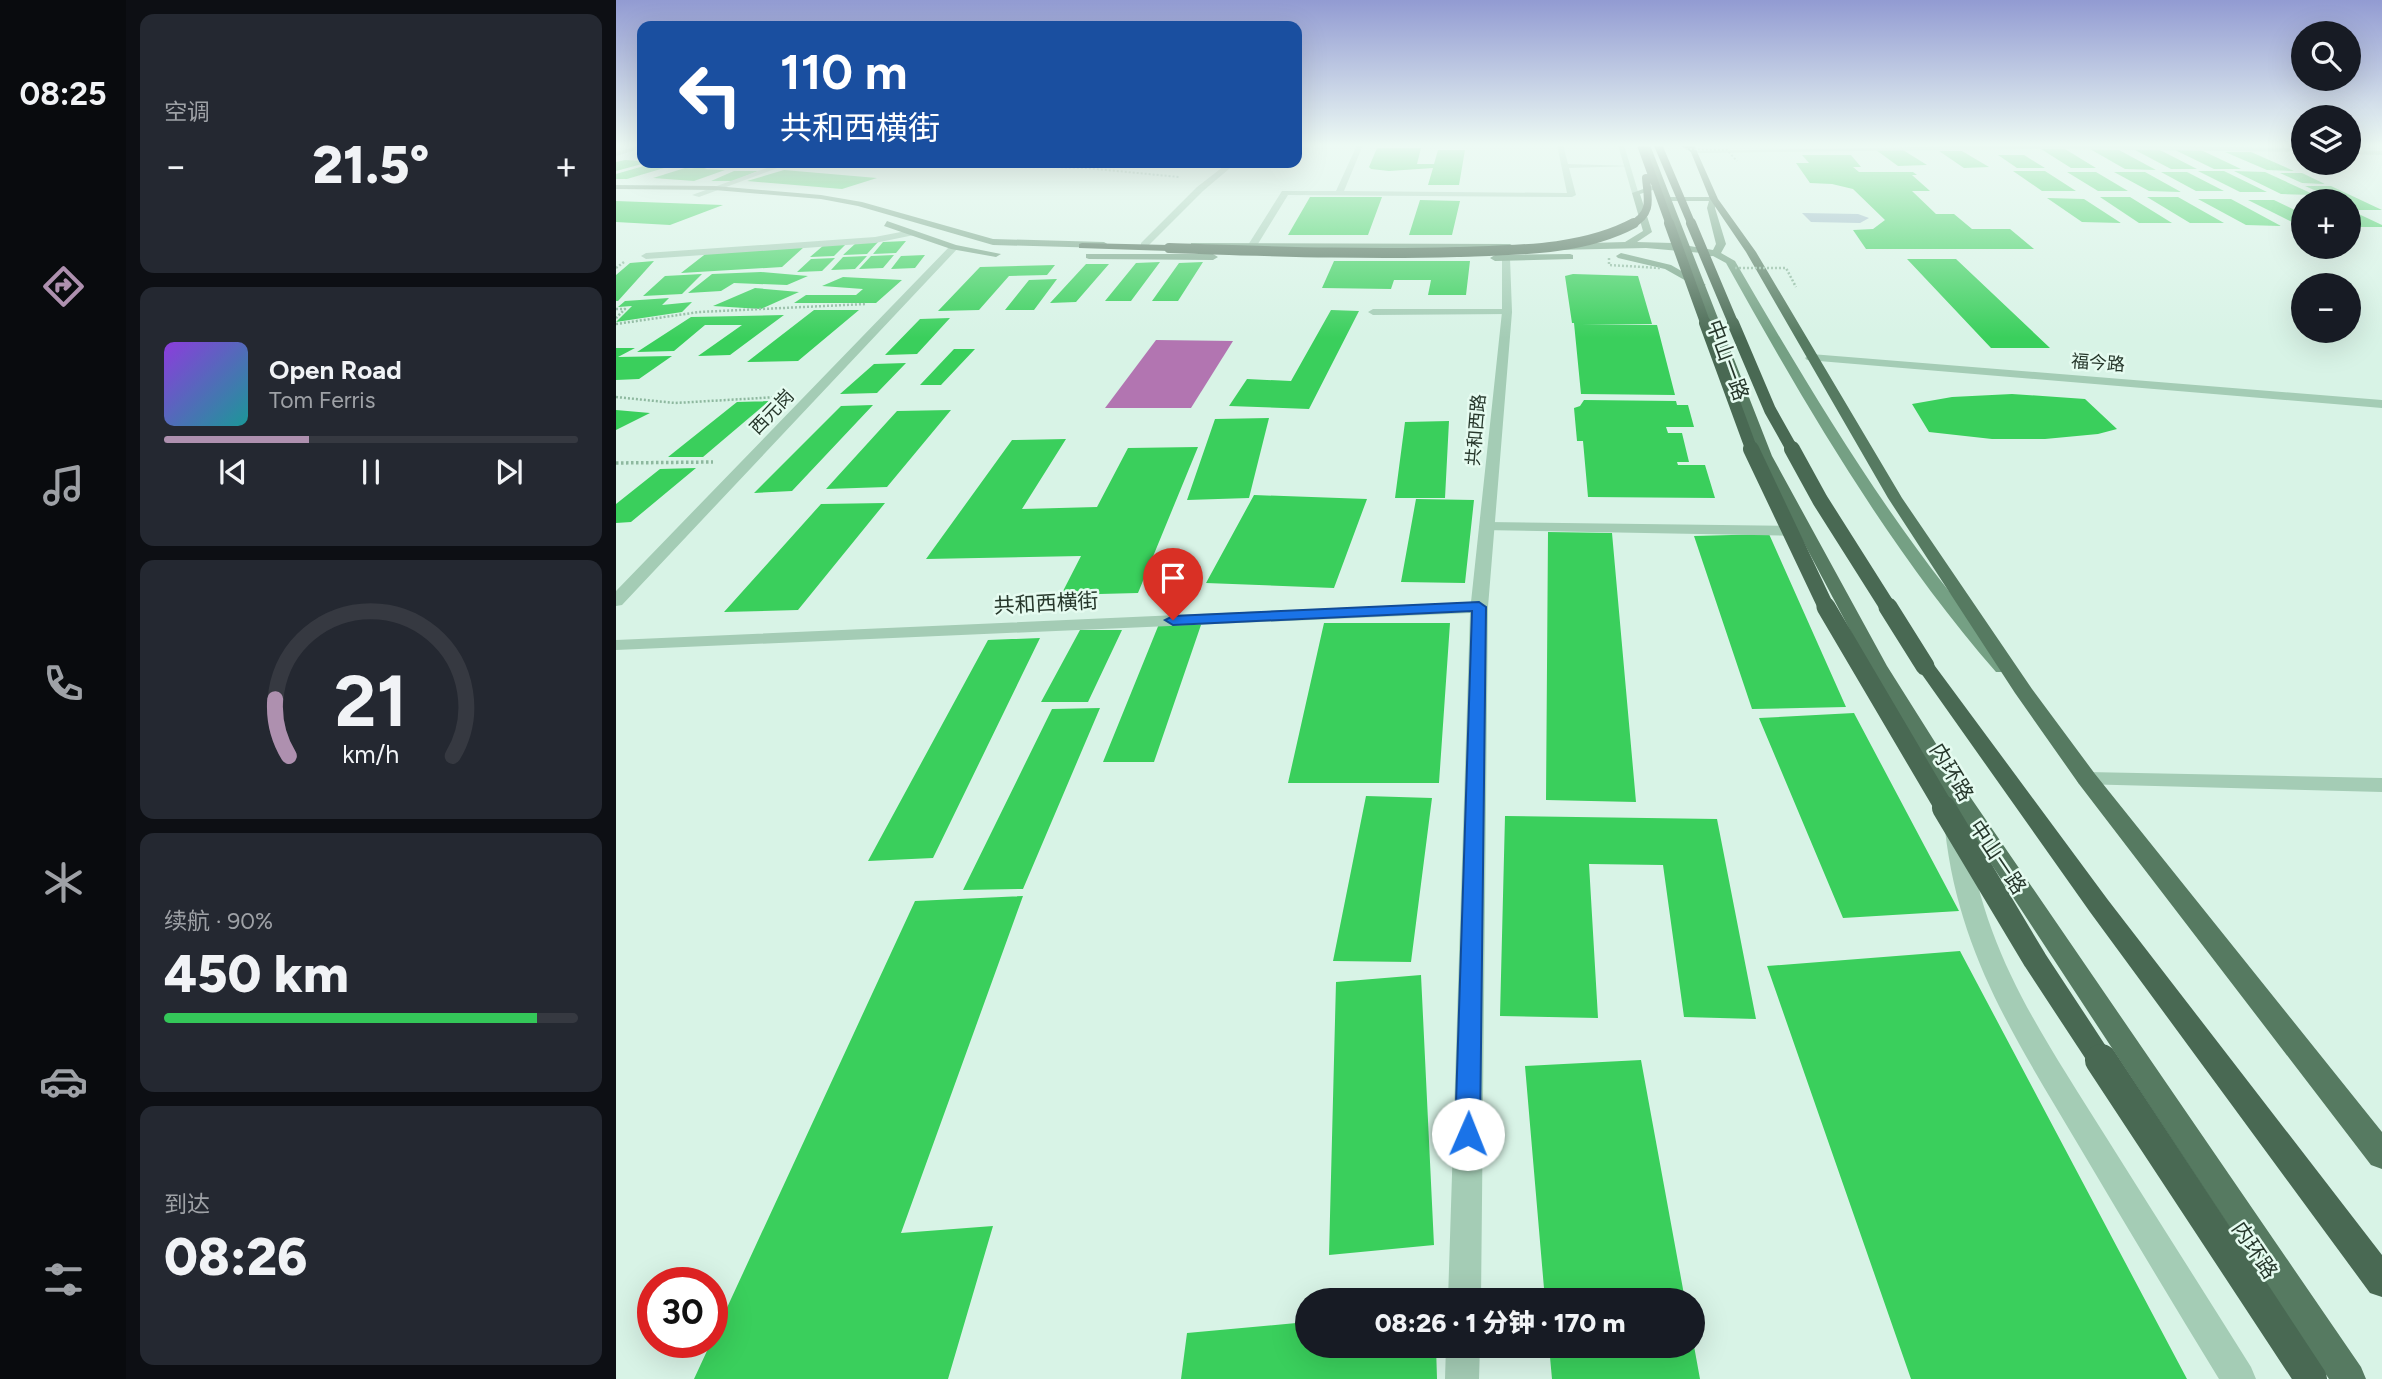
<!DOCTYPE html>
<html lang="zh">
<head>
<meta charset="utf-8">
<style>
	:root { --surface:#171b24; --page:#242831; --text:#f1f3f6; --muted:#9ea1a6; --line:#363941; --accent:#ae90af }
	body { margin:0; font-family:Figtree,"Noto Sans SC",sans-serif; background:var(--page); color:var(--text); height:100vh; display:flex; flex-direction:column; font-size:26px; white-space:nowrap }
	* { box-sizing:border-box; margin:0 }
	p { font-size:23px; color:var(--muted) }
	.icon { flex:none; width:38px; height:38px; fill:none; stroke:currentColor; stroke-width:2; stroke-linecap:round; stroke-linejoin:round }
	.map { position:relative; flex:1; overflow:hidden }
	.sheet { display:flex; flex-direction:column; gap:14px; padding:14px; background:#0d0f14; width:490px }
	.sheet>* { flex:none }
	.hud { position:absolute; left:21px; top:21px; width:665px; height:147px; border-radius:14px; box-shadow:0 7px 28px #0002; background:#1a4fa0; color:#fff; overflow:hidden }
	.controls { position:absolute; left:1675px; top:21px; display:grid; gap:14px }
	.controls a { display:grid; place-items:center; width:70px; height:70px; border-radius:50%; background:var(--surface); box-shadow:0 7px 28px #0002; font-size:35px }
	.speed { position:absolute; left:21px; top:1267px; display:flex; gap:14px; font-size:35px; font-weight:700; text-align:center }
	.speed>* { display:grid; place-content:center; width:91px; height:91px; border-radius:50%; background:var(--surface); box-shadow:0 7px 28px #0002; line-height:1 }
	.speed .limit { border:10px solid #d22; background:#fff; color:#111 }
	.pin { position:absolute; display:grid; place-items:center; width:60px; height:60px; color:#fff; margin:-72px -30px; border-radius:50% 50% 50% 0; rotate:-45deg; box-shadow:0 0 7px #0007 }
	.pin .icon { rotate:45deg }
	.me { position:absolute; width:77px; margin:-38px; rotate:1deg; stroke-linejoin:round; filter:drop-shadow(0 0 5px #0008) }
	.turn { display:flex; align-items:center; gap:24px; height:147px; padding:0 28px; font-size:32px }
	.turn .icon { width:91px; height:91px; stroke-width:2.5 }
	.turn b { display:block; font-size:49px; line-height:60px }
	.big { font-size:52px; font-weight:800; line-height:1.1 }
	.sheet .tile { flex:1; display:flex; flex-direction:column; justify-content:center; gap:10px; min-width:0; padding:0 24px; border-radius:14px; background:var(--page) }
	.sheet .dial { align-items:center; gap:0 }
	.dial svg { height:182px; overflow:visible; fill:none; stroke:var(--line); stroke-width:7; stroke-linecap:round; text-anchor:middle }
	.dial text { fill:var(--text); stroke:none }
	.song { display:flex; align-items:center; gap:21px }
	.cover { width:84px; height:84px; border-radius:10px; background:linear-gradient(135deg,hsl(270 70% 55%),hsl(180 70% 35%)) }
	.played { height:7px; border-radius:4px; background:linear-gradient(90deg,var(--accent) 35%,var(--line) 35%) }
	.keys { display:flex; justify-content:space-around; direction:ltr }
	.heat { display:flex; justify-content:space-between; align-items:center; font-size:38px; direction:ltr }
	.charge { height:10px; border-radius:5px; background:linear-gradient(90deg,#34c759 90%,var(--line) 0) }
	.trip { position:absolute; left:679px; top:1288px; width:410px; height:70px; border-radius:35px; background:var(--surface); box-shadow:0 7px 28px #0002; font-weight:800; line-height:70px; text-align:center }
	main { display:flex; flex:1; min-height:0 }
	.tab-bar { display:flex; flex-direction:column; width:126px; justify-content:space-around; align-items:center; background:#090b0e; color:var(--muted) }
	.tab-bar .icon { width:49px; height:49px }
	.tab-bar .on { color:var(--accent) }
	.tab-bar b { font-size:32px; color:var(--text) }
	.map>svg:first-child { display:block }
</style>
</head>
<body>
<main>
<nav class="tab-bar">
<b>08:25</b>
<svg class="icon on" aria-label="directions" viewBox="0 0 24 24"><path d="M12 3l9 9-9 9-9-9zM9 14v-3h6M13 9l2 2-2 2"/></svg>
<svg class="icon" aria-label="music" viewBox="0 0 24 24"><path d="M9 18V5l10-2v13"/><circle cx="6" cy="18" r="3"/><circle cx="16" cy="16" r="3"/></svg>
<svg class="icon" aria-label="phone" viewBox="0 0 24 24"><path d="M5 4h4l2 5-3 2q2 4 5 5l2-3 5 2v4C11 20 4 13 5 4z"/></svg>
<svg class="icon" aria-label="climate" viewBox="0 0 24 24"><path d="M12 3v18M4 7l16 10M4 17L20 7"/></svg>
<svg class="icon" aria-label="car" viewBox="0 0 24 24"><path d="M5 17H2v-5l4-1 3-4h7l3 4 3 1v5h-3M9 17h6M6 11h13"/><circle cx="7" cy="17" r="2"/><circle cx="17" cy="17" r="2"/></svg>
<svg class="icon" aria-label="filters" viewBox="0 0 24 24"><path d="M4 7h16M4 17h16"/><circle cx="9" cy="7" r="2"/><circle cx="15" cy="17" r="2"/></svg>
</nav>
<section class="sheet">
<div class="tile"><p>空调</p>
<div class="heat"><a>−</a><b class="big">21.5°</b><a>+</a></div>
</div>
<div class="tile">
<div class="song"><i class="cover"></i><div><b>Open Road</b><p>Tom Ferris</p></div></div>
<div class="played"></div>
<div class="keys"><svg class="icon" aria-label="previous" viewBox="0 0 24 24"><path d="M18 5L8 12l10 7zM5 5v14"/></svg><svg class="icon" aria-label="pause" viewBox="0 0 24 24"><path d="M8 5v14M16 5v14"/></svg><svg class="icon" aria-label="next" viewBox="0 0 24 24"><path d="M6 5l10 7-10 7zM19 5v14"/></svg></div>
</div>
<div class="tile dial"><svg viewBox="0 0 100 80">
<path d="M14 69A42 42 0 1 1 86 69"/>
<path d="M14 69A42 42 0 0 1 8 44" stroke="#ae90af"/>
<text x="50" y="56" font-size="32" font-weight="700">21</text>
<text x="50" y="72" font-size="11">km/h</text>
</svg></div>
<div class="tile"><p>续航 · 90%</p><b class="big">450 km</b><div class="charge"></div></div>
<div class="tile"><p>到达</p><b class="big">08:26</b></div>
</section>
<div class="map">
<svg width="1766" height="1379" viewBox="0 0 1766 1379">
	<rect width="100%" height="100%" fill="#d8f3e6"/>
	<path fill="#97b5c3" d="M1186 213 1242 214 1253 218 1244 223 1195 222Z"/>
	<path fill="#b275b1" d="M540 340 617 341 575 408H489Z"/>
	<path fill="#3acf5c" d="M761 148H805L801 164H818L822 150H849L843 185H812L817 168 773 171 755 169 753 167Z
		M1425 149H1449L1480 168H1455Z
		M1474 149 1503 150 1540 170 1509 169Z
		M1260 150H1287L1311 165 1282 166Z
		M1519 150H1544L1581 169H1555Z
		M1559 150H1585L1625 169H1598Z
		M1323 151H1346L1373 167 1348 168Z
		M1609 152H1635L1678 171 1651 170Z
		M1186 155H1235L1245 167H1237L1243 172H1297L1301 175H1296L1314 191H1296L1320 214H1338L1356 229H1394L1418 249H1250L1237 230 1257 229 1269 220 1237 189 1216 184 1194 183 1180 163H1193Z
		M1382 155H1408L1429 168H1401Z
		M9 160 26 161V164L0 171V162Z
		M38 163H65L11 179H0V174Z
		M81 163H106L88 169 109 170 78 181 37 178 69 168 80 169 68 167Z
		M168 170 261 178 226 189 131 181Z
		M118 171H142L117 181H95Z
		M1397 171H1429L1460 191H1426Z
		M1582 171H1608L1651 192H1624Z
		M1618 171 1649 172 1699 195 1665 194Z
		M1451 172H1480L1512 191H1482Z
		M1498 172H1529L1565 192 1533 191Z
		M1545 172H1571L1608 191H1580Z
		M1664 173H1686L1709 184 1686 183Z
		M1689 186H1715L1766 210H1741L1732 206V201H1723Z
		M694 197H766L752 235H672Z
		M1484 197H1514L1556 223H1523Z
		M1531 197H1562L1608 223H1574Z
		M1431 198 1468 199 1505 223 1466 222Z
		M1582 199H1615L1665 226 1630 225Z
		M804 200 844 201 836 235H793Z
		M1632 200H1658L1687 214V225L1680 224Z
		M0 201 107 205 54 225 0 222Z
		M1732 209 1766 225V227H1739L1732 223Z
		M290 241 280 253 257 254 267 242Z
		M262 242 251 254 227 255 240 243Z
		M230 244 218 256 194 257 208 245Z
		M188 247 166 267 65 273 92 252Z
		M278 255 267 268 243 269 255 256Z
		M309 255 299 268 275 269 285 256Z
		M251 256 239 269 215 270 227 257Z
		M219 258 206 271 181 272 195 259Z
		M1291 259H1340L1434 348H1375Z
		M38 261 2 301H0V275L14 263Z
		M718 261H854L850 295H812L815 280H778L775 289 706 288Z
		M544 262 515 301H489L520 263Z
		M587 262 562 301H536L563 263Z
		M470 264H493L460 302 434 303Z
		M439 265 431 275 393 276 363 310 322 311 364 267Z
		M145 272 192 276 171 285 118 283 105 291 72 293 96 274Z
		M86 274 66 294 27 296 49 276Z
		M957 274 1022 276 1036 324H966L1041 325 1059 395 965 394 958 323H956L949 276Z
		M227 277 286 280 260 303H178L190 295H240L247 289 206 286Z
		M441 279 418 310H389L413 280Z
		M139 288 183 292 145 309 97 306Z
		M53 298 46 305 76 302 66 312 0 322 16 306 2 307 9 301Z
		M198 310H243L182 361 131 362Z
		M715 310 743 311 693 409 613 406 631 379 675 381Z
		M168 315 114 355 82 356 126 325H89L58 351 21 352 75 317Z
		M334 318 301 354 269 355 304 319Z
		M0 348H19L2 357 56 356 23 379 0 380Z
		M338 349H359L325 385H304Z
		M290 363 261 393 224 394 258 364Z
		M1396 394 1469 399 1501 429 1482 434 1429 439H1376L1313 432 1296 404 1336 397Z
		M968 400 1060 401 1061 405H1072L1078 427H1050L1052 433H1066L1073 462H1061L1062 465H1089L1099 498 972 497 967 441H961L958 408 964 406Z
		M153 401 87 457H52L121 402Z
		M257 405 176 491 138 493 225 406Z
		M0 410 34 413 0 430Z
		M335 410 271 487 210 489 281 411Z
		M653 418 633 498 571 500 599 419Z
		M833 421 829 498H779L789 422Z
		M450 439 406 509 481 507 512 448 582 447 522 593 445 595 465 556 310 559 396 440Z
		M80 468 15 522 0 523V504L44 469Z
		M638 495 751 499 718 588 590 583Z
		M800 499 858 500 849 583 785 582Z
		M269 503 182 610 108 612 205 504Z
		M932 532 996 533 1020 802 930 800Z
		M1153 534 1230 707 1136 709 1078 536Z
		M586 622 538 762H487L543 624Z
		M708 623H834L823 783H672Z
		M464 630H506L472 702H425Z
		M424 638 317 858 252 861 372 640Z
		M484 708 407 889 347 890 436 709Z
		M1238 713 1343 911 1227 918 1143 718Z
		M750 796 816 798 795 962 717 961Z
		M889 816 1101 819 1140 1019 1068 1017 1047 865 973 864 982 1018 884 1016Z
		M407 896 285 1233 377 1226 332 1379H78L299 901Z
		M1344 951 1571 1379H1295L1151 966Z
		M805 975 818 1245 713 1255 720 982Z
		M1025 1060 1069 1300H929L909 1066Z
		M691 1322V1346H820L821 1379H565L571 1333Z
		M933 1346H1078L1084 1379H936Z"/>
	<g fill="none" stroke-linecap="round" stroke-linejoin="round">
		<path stroke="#8eb89f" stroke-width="2" stroke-dasharray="2 2" stroke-linecap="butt" d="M313 163 470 168 563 177"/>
		<path stroke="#8eb89f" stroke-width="2.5" stroke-dasharray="2 2" stroke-linecap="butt" d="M0 268 8 262
			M0 309H9L0 318
			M0 324 83 312 250 304
			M0 397 59 403 162 397"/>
		<path stroke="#8eb89f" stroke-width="3.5" stroke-dasharray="2.5 2.5" stroke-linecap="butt" d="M0 463 97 462"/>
		<path fill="#a4ccb5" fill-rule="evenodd" d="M741 145H747L728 191 951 193 941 145H947L952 164 1016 166 953 168 960 195 956 197 672 195 640 247H634L632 245 666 191H720Z
			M295 230 298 231V235L259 243 30 259 25 256 30 253 259 237Z
			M891 309 896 312 895 314 757 315 752 312 757 309Z
			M871 522 1187 526 1195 531 1187 536 865 530 863 527 865 524Z"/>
		<path fill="#a4ccb5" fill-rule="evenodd" d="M26 145V148L0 156V152Z
			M1423 145 1687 148V152L1423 149 1077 153 1073 151Z
			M1732 150 1766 151V155L1732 154Z
			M165 163H175L83 197 76 195Z
			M612 163H620L587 191 531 247H525V243L581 187Z
			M335 245 343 247 6 605 0 606V591Z
			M886 256 894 258 896 312 872 607 865 1300H832L854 613 0 650V640L855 602 886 312Z
			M1195 354 1766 400V408L1191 360 1189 358Z
			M1471 772 1766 778V792L1463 784 1460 779 1463 774Z
			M830 1346H864L863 1379H829Z"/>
		<path fill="#a4ccb5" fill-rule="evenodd" d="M1002 145H1008L1023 195 1016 193Z
			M1340 822 1348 824 1351 830C1368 954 1426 1034 1490 1137 1538 1214 1587 1290 1635 1367L1640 1379H1603C1556 1302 1509 1224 1463 1146 1401 1041 1343 955 1329 830L1332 824Z"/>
		<path fill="#75a084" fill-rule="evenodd" d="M1047 182 1050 186 1024 194 1036 232 1021 242 1056 243 1097 250 1100 244 1091 208 1093 201H1052L1048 199 1052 197H1101L1099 208 1110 244 1105 253 1119 261C1201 402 1284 542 1394 664L1396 668 1394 672H1380C1272 548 1190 406 1110 263L1097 256 1086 257V253L1030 248 939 250 934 247 939 244 1009 242 1027 231 1016 193Z
			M0 185 99 186 205 195 246 202 377 239 488 242 493 245 488 248 377 245 242 206 205 199 99 190 0 189Z
			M271 221 340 245 385 254 380 257 335 249 268 226Z
			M575 243 894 244 899 247 894 250 578 248 575 247Z
			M1005 253 1055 265 1090 285 1081 287 1049 269 1002 258 1000 256Z
			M470 254H597L602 257 597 260 473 259 470 258Z
			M954 254 957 255V259L879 261 874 258 879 255Z"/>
		<path fill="#567a61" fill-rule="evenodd" d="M1028 145H1034L1156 456 1271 666 1346 785 1745 1367 1750 1379H1713L1330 795 1253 666 1142 456Z
			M1072 145H1078L1102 199 1140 252 1286 498 1416 689 1479 774 1766 1132V1169L1755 1165 1463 784 1399 693 1272 498 1130 252 1094 199Z"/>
		<path fill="#496953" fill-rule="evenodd" d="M1064 145H1072L1081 151 1075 152Z
			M466 243 553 245 558 248 553 251 463 248V244Z
			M1309 660 1316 662 1492 900 1766 1255V1297L1754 1293 1474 912 1300 666Z"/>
		<path stroke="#8eb89f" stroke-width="2" stroke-dasharray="2 2" stroke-linecap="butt" d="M1070 149 1111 150
			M1110 149 1121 161"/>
		<path stroke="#8eb89f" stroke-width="2.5" stroke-dasharray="2 2" stroke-linecap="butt" d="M993 258V265L1044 268
			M1119 268H1170L1180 287"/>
		<path stroke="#496953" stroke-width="8" d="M1025 145 1054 225
			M1042 145 1076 225
			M1015 225C1037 213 1032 200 1030 178"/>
		<path stroke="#496953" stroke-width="10" d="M1053 223 1090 325
			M1075 223 1118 325
			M553 248C649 251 745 255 841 252 899 250 966 251 1018 223"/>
		<path stroke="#496953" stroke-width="12" d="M1089 323 1136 451
			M1117 323 1154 410 1177 451"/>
		<path stroke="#496953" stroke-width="16" d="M1135 449 1211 609
			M1176 449 1204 500 1273 609"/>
		<path stroke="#496953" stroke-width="19" d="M1210 607 1329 809
			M1272 607 1309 666"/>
		<path stroke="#496953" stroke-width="24" d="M1328 808 1419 960 1486 1062"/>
		<path stroke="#496953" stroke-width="32" d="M1485 1060 1695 1379"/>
	</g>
	<linearGradient id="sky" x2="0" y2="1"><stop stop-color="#929bd2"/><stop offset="0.43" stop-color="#edfaf4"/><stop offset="1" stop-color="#edfaf4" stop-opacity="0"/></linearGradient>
	<rect width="1766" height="338" fill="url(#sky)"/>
	<path fill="#1a73e8" stroke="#114b97" stroke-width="2" d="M863 602 870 607 864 1134 860 1142 852 1145 843 1142 839 1134 856 611 557 625 549 620 557 616Z"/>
	<g text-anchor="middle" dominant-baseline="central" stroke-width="5" stroke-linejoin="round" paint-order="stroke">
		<g font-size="18" fill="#26372b" stroke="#e5fbf0">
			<text transform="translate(1482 363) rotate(4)">福今路</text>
			<text transform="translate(156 412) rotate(-46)">西元岗</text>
			<text transform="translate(860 430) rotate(-85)">共和西路</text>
		</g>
		<g font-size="21" fill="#26372b" stroke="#e5fbf0">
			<text transform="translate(1112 360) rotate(70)">中山一路</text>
			<text transform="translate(430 603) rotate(-3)">共和西横街</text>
			<text transform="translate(1336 772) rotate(59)">内环路</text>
			<text transform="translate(1382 857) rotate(56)">中山一路</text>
			<text transform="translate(1639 1250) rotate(56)">内环路</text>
		</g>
	</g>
</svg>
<div class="controls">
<a><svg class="icon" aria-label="search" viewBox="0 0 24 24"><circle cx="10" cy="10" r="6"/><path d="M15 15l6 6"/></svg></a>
<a><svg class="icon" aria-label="layers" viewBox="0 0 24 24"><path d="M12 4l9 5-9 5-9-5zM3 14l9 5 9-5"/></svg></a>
<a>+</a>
<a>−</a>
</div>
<div class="speed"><div class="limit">30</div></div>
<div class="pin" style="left:557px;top:620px;background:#d93025"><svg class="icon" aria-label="arrive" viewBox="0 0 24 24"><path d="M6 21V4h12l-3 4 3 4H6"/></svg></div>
<svg class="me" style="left:852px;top:1134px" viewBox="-20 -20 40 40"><circle r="19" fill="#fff"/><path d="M0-13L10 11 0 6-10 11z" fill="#1a73e8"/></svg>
<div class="trip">08:26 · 1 分钟 · 170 m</div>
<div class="hud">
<div class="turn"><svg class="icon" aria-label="left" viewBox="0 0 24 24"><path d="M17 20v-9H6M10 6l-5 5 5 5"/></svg><div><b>110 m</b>共和西横街</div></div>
</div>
</div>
</main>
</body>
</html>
